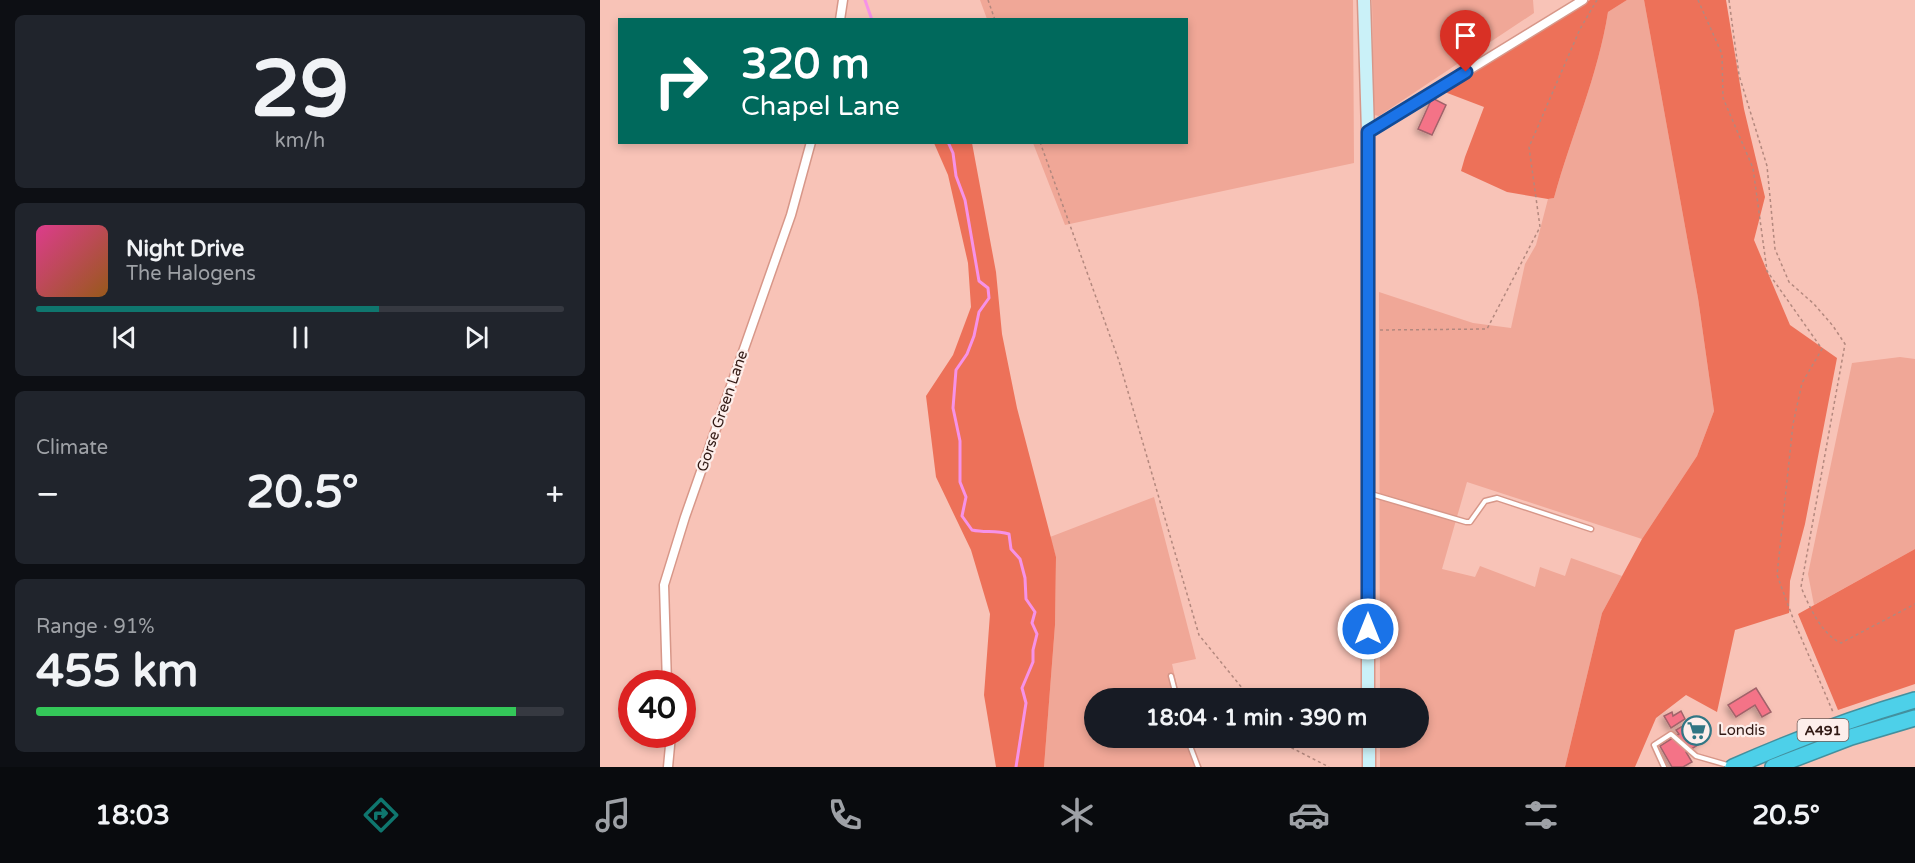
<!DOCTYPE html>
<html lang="en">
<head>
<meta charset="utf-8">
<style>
	:root { --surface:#171b24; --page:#20242c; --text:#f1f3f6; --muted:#9ea1a6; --line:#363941; --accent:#0f766e }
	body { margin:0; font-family:"Varela Round",sans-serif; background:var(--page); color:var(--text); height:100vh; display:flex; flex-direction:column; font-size:22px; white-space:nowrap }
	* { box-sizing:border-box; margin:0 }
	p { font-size:20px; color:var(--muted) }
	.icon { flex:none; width:33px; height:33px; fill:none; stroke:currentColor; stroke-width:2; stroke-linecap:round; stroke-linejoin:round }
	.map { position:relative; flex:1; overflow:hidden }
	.side { display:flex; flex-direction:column; gap:15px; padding:15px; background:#0d0f14; width:600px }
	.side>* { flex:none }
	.hud { position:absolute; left:18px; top:18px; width:570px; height:126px; border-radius:0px; box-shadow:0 3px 9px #0003; background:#00695c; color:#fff; overflow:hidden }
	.speed { position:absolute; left:18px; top:670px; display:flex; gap:12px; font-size:30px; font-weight:700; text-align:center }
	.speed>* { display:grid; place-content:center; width:78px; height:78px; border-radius:50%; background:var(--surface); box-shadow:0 3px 9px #0003; line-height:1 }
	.speed .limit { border:9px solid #d22; background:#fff; color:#111 }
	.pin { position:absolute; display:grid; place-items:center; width:51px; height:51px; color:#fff; margin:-62px -26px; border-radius:50% 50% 50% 0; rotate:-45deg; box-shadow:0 0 6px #0007 }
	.pin .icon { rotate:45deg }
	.me { position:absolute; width:66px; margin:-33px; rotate:0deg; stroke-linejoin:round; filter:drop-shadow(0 0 4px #0008) }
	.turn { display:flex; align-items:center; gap:21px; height:126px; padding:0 24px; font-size:27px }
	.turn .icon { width:78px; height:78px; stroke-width:2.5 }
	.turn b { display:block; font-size:42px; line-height:51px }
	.big { font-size:45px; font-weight:800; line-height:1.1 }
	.side .tile { flex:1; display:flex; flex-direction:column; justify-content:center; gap:9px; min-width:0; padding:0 21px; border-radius:9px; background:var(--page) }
	.side .dial { align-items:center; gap:0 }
	.dial b { font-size:78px; line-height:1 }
	.song { display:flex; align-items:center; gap:18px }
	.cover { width:72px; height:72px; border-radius:9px; background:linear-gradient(135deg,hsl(330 70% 55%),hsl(30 70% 35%)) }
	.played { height:6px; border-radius:3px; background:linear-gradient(90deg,var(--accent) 65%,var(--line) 65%) }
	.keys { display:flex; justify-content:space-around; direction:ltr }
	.heat { display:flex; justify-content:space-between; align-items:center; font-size:33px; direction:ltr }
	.charge { height:9px; border-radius:4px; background:linear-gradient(90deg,#34c759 91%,var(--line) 0) }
	.trip { position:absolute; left:484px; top:688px; width:345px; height:60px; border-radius:30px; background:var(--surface); box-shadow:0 3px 9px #0003; font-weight:800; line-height:60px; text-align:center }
	.tabs { display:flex; height:96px; justify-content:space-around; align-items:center; background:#090b0e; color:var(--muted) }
	.tabs .icon { width:42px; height:42px }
	.tabs .selected { color:var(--accent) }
	.tabs b { font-size:27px; color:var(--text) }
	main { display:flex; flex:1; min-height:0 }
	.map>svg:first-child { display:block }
</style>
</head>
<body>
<main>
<section class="side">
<div class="tile dial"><b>29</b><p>km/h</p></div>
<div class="tile">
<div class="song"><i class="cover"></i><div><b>Night Drive</b><p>The Halogens</p></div></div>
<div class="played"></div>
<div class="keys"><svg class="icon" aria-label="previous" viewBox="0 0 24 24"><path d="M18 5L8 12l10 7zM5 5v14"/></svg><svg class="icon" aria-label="pause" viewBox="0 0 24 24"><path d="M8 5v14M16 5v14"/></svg><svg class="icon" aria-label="next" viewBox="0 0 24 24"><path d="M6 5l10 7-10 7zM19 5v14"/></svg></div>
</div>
<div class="tile"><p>Climate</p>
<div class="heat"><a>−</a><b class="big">20.5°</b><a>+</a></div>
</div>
<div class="tile"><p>Range · 91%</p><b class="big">455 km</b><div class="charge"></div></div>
</section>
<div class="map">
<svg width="1315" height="767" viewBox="0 0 1315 767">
	<defs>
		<filter id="shadow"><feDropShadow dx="-3" dy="3" stdDeviation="3" flood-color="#0004"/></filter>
	</defs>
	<rect width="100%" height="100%" fill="#f8c3b7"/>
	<path fill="#f0a797" d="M380 0H753L754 163 465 225 433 143 586 142V20L387 19Z
		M772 0H933L934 13 779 116 774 115Z
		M1027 0H1044L1098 298 1114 411 1097 456 1042 539 867 482 842 569 875 577 880 566 935 587 940 567 965 576 971 558 1022 576 1002 613 965 767H780V738H819V699H780L779 292 873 323 911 328 925 264 936 245 948 199 954 198C971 136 998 76 1008 12Z
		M1300 357 1315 359V549L1214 605 1208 574 1252 363Z
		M554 497 596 659 572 664 580 699H495V738H590L594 754 602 767H444L455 625 456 557 450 537Z"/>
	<path fill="#ed7159" d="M990 0H1027L1008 12C998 76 971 136 954 198L948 199 907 192 861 171 865 157 884 107 842 91Z
		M1044 0H1126L1144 109 1165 197 1154 240 1190 325 1237 358 1205 524 1190 581 1189 613 1135 630 1117 712 1086 695 1056 718 1035 767H965L1002 613 1042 539 1097 456 1114 411 1098 298Z
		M334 143H372L396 272 402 334 417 408 456 557 455 625 444 767H396L384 695 390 614 371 550 336 477 326 396 353 355 371 307 368 263 348 175Z
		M1315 549V684L1238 710 1198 614Z"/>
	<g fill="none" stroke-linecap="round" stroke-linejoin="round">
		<path stroke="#f692e7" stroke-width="3" d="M265 0 272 20
			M348 142 353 153 356 176 365 200 379 281 388 288 389 298 379 312 374 336 367 354 356 370 353 408 360 441V482L366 497 362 516 372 530C385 533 395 530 409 534L411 549 420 559 425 578 426 599 435 612 432 623 437 634 433 650V662L422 688 426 703 416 767"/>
	</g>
	<path fill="#f47387" stroke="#a1636a" stroke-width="1.5" filter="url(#shadow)" d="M832 98 846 105 832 135 818 129Z
		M1156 688 1171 712 1162 717 1155 705 1136 717 1128 705Z
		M1081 711 1085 719 1071 728 1064 716 1072 712 1073 716Z
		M1096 717 1108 737 1097 743 1086 724Z
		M1086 724 1098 745 1086 752 1092 762 1083 767H1072L1060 746 1079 734 1076 730Z"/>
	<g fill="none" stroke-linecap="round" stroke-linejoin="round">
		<defs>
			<path id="lane" d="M771 494 866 522H870L885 501 897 498 991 529
				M571 676 577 699
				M587 738 598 767
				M1064 767 1054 745 1071 734 1096 756 1131 766"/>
			<path id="street" d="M240 20 243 0
				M768 132 983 0
				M67 684 64 585 85 517 191 215 211 142
				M68 767 71 735"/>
			<path id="secondary" d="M764 0 768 132V699
				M769 738V767"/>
			<path id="highway" d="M1133 767C1192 741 1253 718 1315 700
				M1173 767 1251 737 1315 718"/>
		</defs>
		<use href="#lane" stroke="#d79789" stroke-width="7"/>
		<use href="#street" stroke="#d79789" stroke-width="11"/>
		<use href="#secondary" stroke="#d79789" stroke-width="15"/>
		<use href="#highway" stroke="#43909e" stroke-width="18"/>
		<path stroke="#b3887e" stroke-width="1.5" stroke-dasharray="3 3" stroke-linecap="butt" d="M388 0 395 20
			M1098 0 1122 54 1123 98 1153 168 1167 271 1222 349 1202 383 1193 424 1177 575 1194 621 1233 712
			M1129 0 1139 75 1167 166 1175 249 1189 282 1214 304 1233 326 1245 344 1201 587C1209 606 1221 634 1241 643L1315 604
			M440 142 519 361 599 635 651 699
			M780 330 887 329 940 227 929 147 980 29 997 0
			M684 738 692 748 729 767"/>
		<use href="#lane" stroke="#fff" stroke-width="4"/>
		<use href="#street" stroke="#fff" stroke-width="8"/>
		<use href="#secondary" stroke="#caf1f8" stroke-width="12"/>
		<use href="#highway" stroke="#4dd0e9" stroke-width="15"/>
	</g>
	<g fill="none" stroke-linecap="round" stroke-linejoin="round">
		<defs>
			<path id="route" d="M768 629V132L866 72"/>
		</defs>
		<use href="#route" stroke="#114b97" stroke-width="15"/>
		<use href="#route" stroke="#1a73e8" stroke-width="10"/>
	</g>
	<defs>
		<symbol id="supermarket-ring" viewBox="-11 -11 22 22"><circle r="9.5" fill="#fdeeeb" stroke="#317684" stroke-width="1.5"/><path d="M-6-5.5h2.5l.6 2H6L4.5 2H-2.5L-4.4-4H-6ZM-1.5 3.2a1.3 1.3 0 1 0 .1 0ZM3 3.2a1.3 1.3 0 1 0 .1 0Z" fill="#317684"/></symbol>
	</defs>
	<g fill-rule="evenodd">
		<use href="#supermarket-ring" x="1080" y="714" width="33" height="33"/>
	</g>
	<g text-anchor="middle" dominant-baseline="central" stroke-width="4.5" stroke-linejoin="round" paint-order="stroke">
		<rect fill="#fdeeeb" stroke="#6e5954" stroke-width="1.5" x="1197.5" y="719" width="51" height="22" rx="4.5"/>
		<g font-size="14" font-weight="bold" fill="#311914">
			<text x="1223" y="730">A491</text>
		</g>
		<g font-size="15" fill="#311914" stroke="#fdeeeb">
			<text transform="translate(122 411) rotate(-71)">Gorse Green Lane</text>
		</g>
		<g font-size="15" fill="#311914" stroke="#fdeeeb" text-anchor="start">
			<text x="1118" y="730">Londis</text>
		</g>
	</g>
</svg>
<div class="speed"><div class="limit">40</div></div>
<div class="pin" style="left:866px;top:72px;background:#d93025"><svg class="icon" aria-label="arrive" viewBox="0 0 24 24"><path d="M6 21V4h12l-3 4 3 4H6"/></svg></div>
<svg class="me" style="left:768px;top:629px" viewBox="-20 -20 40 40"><circle r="17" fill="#1a73e8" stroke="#fff" stroke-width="3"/><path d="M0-11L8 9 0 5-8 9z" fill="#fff"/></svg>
<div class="trip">18:04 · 1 min · 390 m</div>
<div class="hud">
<div class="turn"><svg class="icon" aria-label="right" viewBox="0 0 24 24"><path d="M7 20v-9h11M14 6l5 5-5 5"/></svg><div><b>320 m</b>Chapel Lane</div></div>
</div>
</div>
</main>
<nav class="tabs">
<b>18:03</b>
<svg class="icon selected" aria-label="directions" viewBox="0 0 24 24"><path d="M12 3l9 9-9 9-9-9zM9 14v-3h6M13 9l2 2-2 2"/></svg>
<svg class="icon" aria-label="music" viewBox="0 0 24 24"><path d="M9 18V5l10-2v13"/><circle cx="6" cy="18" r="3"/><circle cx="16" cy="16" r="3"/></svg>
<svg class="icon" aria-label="phone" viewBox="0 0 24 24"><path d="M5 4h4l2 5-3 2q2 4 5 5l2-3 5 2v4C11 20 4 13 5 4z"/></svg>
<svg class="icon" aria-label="climate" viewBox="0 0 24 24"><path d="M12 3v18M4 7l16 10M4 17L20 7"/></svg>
<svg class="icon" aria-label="car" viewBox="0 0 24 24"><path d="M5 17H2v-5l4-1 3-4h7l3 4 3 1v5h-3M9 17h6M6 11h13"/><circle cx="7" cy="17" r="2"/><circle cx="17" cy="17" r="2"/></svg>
<svg class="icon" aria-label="filters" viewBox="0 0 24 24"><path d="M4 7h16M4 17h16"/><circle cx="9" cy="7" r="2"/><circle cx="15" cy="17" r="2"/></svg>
<b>20.5°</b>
</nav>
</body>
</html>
